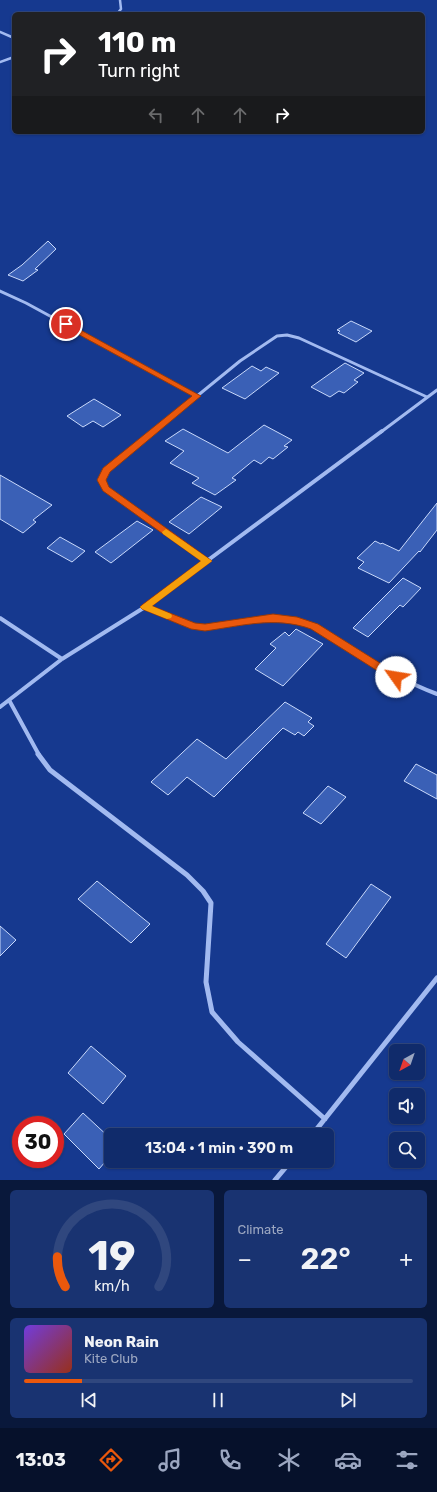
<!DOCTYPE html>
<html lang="en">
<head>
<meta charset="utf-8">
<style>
	:root { --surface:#102b6b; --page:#193371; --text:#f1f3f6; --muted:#9ca7c1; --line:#30477e; --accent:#ea580c }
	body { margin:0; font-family:Rubik,sans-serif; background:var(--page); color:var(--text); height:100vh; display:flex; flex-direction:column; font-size:15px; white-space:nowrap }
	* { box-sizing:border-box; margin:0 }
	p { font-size:13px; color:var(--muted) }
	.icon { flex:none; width:22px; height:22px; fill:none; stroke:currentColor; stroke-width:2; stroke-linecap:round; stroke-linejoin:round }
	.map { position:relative; height:1180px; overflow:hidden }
	.side { display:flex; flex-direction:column; gap:10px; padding:10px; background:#09183b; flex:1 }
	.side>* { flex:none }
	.hud { position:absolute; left:12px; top:12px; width:413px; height:122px; border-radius:6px; box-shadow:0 1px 3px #0004,0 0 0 1px var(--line); background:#202124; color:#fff; overflow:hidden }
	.needle { width:26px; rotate:220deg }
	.tools { position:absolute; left:389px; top:1044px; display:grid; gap:8px }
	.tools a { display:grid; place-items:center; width:36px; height:36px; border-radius:6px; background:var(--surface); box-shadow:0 1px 3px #0004,0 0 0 1px var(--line); font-size:20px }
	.speed { position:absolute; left:12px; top:1116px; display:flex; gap:8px; font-size:20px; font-weight:700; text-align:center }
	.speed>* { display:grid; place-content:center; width:52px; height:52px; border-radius:50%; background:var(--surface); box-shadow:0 1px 3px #0004,0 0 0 1px var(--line); line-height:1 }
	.speed .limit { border:6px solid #d22; background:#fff; color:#111 }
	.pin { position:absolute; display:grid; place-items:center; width:34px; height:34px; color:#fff; margin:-17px; border:2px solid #fff; border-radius:50%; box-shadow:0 1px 4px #0007 }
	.me { position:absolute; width:44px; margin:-22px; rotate:302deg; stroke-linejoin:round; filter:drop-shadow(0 0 3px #0008) }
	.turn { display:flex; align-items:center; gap:14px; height:84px; padding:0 20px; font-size:18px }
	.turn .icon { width:52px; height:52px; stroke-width:2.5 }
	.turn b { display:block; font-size:28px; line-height:34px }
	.lanes { display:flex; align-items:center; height:38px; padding:0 20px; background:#0003; justify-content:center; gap:20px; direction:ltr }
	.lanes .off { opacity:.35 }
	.big { font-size:30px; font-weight:600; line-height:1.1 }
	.side .card { flex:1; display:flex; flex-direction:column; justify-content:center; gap:6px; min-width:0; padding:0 14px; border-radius:6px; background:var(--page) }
	.side .dial { align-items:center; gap:0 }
	.dial svg { height:104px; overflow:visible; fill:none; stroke:var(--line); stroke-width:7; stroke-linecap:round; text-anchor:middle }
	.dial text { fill:var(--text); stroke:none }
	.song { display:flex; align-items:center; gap:12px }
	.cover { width:48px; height:48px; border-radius:6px; background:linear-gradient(135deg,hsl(260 70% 55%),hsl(10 70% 35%)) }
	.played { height:4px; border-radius:2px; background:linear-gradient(90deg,var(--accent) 15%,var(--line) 15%) }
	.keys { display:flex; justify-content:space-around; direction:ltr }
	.heat { display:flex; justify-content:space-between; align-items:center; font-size:22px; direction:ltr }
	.side .tiles { flex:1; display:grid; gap:10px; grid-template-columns:1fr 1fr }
	.card:last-child { grid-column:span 2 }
	.trip { position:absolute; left:104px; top:1128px; width:230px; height:40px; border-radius:6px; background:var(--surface); box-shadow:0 1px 3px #0004,0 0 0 1px var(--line); font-weight:600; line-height:40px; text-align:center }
	.dock { display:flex; height:64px; justify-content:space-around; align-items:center; background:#06112b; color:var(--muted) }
	.dock .icon { width:28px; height:28px }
	.dock .active { color:var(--accent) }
	.dock b { font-size:18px; color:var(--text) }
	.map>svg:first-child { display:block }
</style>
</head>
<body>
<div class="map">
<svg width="437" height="1180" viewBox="0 0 437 1180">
	<rect width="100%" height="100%" fill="#16398f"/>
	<path fill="#3a60b6" stroke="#c9d9fb" d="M48 241 56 249 35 269 38 270 23 281 8 275 22 265Z
		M351 321 372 331 356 342 338 333 340 331 337 330Z
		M345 363 364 373 354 380 358 382 344 393 339 391 330 397 311 387Z
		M252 366 261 371 266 367 279 373 245 399 222 388Z
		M94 399 121 415 103 427 93 421 83 427 67 416Z
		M264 425 292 440 284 446 288 447 273 459 269 457 261 464 254 460 232 478 236 480 215 495 192 483 199 478 170 463 184 451 165 441 183 429 228 453Z
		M0 475 52 505 33 520 36 522 23 533 0 519Z
		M201 497 222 507 189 534 169 522Z
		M437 503V530L420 552 419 551 389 583 358 568 364 562 357 558 375 541 381 544 382 543 399 551Z
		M137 521 153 530 111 563 95 552Z
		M60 537 85 551 72 562 47 548Z
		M403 578 421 588 403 607 400 605 368 637 353 628Z
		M296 629 323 644 283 686 255 669 276 648 270 644 285 632 289 636Z
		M285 702 312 718 308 722 314 726 304 736 298 732 295 735 283 728 214 797 187 777 168 795 151 782 197 739 226 759Z
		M416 764 437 775V799L404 781Z
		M328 786 346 797 321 824 303 813Z
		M97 881 150 924 131 943 78 899Z
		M371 884 391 897 346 958 326 944Z
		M0 926 16 940 0 956Z
		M91 1046 126 1076 103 1104 68 1073Z
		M83 1113 111 1139V1155L99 1169 64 1134Z"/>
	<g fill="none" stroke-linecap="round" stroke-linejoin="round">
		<path stroke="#a2baf0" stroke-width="2.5" d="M117 14 121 9 120 0
			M0 32 14 38
			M0 62 14 57"/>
		<path stroke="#a2baf0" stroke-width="3" d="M0 291 26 303 197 396
			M153 432 240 361 277 336 287 335 299 338 427 397
			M381 432 437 390"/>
		<path stroke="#a2baf0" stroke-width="4" d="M154 431 106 470 102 480 106 489 207 561
			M145 607C162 614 187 628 205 627 237 626 266 612 298 621 319 626 336 640 354 651 381 667 407 683 437 694
			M0 618 62 659
			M9 700 39 755
			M0 707 62 659 145 607 382 431"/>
		<path stroke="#a2baf0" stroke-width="5" d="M38 754 50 770 187 875 203 891 211 903 206 982 212 1012 238 1042 325 1119
			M312 1135 437 978
			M275 1180 291 1161"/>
	</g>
	<path fill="#ea580c" stroke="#983908" d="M66 322 201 396 110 472 106 480 109 487 212 561 152 606 195 623 205 624 273 614 297 617 318 624 399 675 401 677 399 680H392L311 629C275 616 241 626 205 631L191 629 142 609 140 607 142 605 201 561 103 491 97 480 103 468 192 396 63 326V323Z"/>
	<path fill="#f59e0b" d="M166 529 212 561 152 606 171 614 172 616 171 618 167 619 142 609 140 607 201 561 163 534 162 532Z"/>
</svg>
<div class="tools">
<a><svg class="needle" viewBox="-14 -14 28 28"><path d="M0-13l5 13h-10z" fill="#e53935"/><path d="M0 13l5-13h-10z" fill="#9ca7c1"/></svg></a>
<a><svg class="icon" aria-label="sound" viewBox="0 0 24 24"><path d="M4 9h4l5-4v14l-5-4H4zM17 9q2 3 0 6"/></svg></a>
<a><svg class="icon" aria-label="search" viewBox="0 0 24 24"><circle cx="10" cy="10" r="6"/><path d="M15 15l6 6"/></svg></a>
</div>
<div class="speed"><div class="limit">30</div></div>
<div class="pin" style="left:66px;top:324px;background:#d93025"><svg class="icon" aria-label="arrive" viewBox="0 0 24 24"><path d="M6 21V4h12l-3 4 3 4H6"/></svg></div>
<svg class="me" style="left:396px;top:677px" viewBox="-20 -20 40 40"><circle r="19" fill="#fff"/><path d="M0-13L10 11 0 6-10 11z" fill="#ea580c"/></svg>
<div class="trip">13:04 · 1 min · 390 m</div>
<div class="hud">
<div class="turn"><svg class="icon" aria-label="right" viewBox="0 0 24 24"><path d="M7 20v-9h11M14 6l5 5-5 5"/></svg><div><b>110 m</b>Turn right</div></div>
<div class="lanes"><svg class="icon off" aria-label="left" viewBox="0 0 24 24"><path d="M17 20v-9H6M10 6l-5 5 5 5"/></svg><svg class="icon off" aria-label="ahead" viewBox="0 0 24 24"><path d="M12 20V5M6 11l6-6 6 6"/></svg><svg class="icon off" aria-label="ahead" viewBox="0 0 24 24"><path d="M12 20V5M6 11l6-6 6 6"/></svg><svg class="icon" aria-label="right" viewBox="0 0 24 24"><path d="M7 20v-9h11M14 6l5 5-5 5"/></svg></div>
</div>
</div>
<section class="side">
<div class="tiles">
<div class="card dial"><svg viewBox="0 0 100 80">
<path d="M14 69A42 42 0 1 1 86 69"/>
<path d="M14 69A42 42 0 0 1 8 46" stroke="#ea580c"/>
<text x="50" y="56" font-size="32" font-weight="700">19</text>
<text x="50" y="72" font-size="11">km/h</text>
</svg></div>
<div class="card"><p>Climate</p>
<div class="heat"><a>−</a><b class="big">22°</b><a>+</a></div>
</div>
<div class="card">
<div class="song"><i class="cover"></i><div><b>Neon Rain</b><p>Kite Club</p></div></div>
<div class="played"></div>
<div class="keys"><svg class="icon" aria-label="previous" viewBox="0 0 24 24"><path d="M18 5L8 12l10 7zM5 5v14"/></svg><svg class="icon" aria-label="pause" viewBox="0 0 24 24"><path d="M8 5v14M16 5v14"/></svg><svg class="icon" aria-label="next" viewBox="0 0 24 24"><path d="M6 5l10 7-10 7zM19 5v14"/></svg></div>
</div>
</div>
</section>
<nav class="dock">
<b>13:03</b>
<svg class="icon active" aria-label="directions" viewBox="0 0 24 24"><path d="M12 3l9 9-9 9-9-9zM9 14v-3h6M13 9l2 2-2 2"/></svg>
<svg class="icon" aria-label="music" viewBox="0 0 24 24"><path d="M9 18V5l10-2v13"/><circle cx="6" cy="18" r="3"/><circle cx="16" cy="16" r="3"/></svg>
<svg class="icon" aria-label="phone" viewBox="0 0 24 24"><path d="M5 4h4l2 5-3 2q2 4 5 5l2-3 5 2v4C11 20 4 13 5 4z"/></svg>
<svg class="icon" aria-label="climate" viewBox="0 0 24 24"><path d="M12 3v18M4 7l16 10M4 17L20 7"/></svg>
<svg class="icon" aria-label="car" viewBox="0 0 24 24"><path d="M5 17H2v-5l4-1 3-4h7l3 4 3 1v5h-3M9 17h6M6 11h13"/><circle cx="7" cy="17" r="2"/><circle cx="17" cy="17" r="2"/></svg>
<svg class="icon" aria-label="filters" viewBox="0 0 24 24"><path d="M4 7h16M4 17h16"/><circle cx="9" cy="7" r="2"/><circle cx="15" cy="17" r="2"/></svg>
</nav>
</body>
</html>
